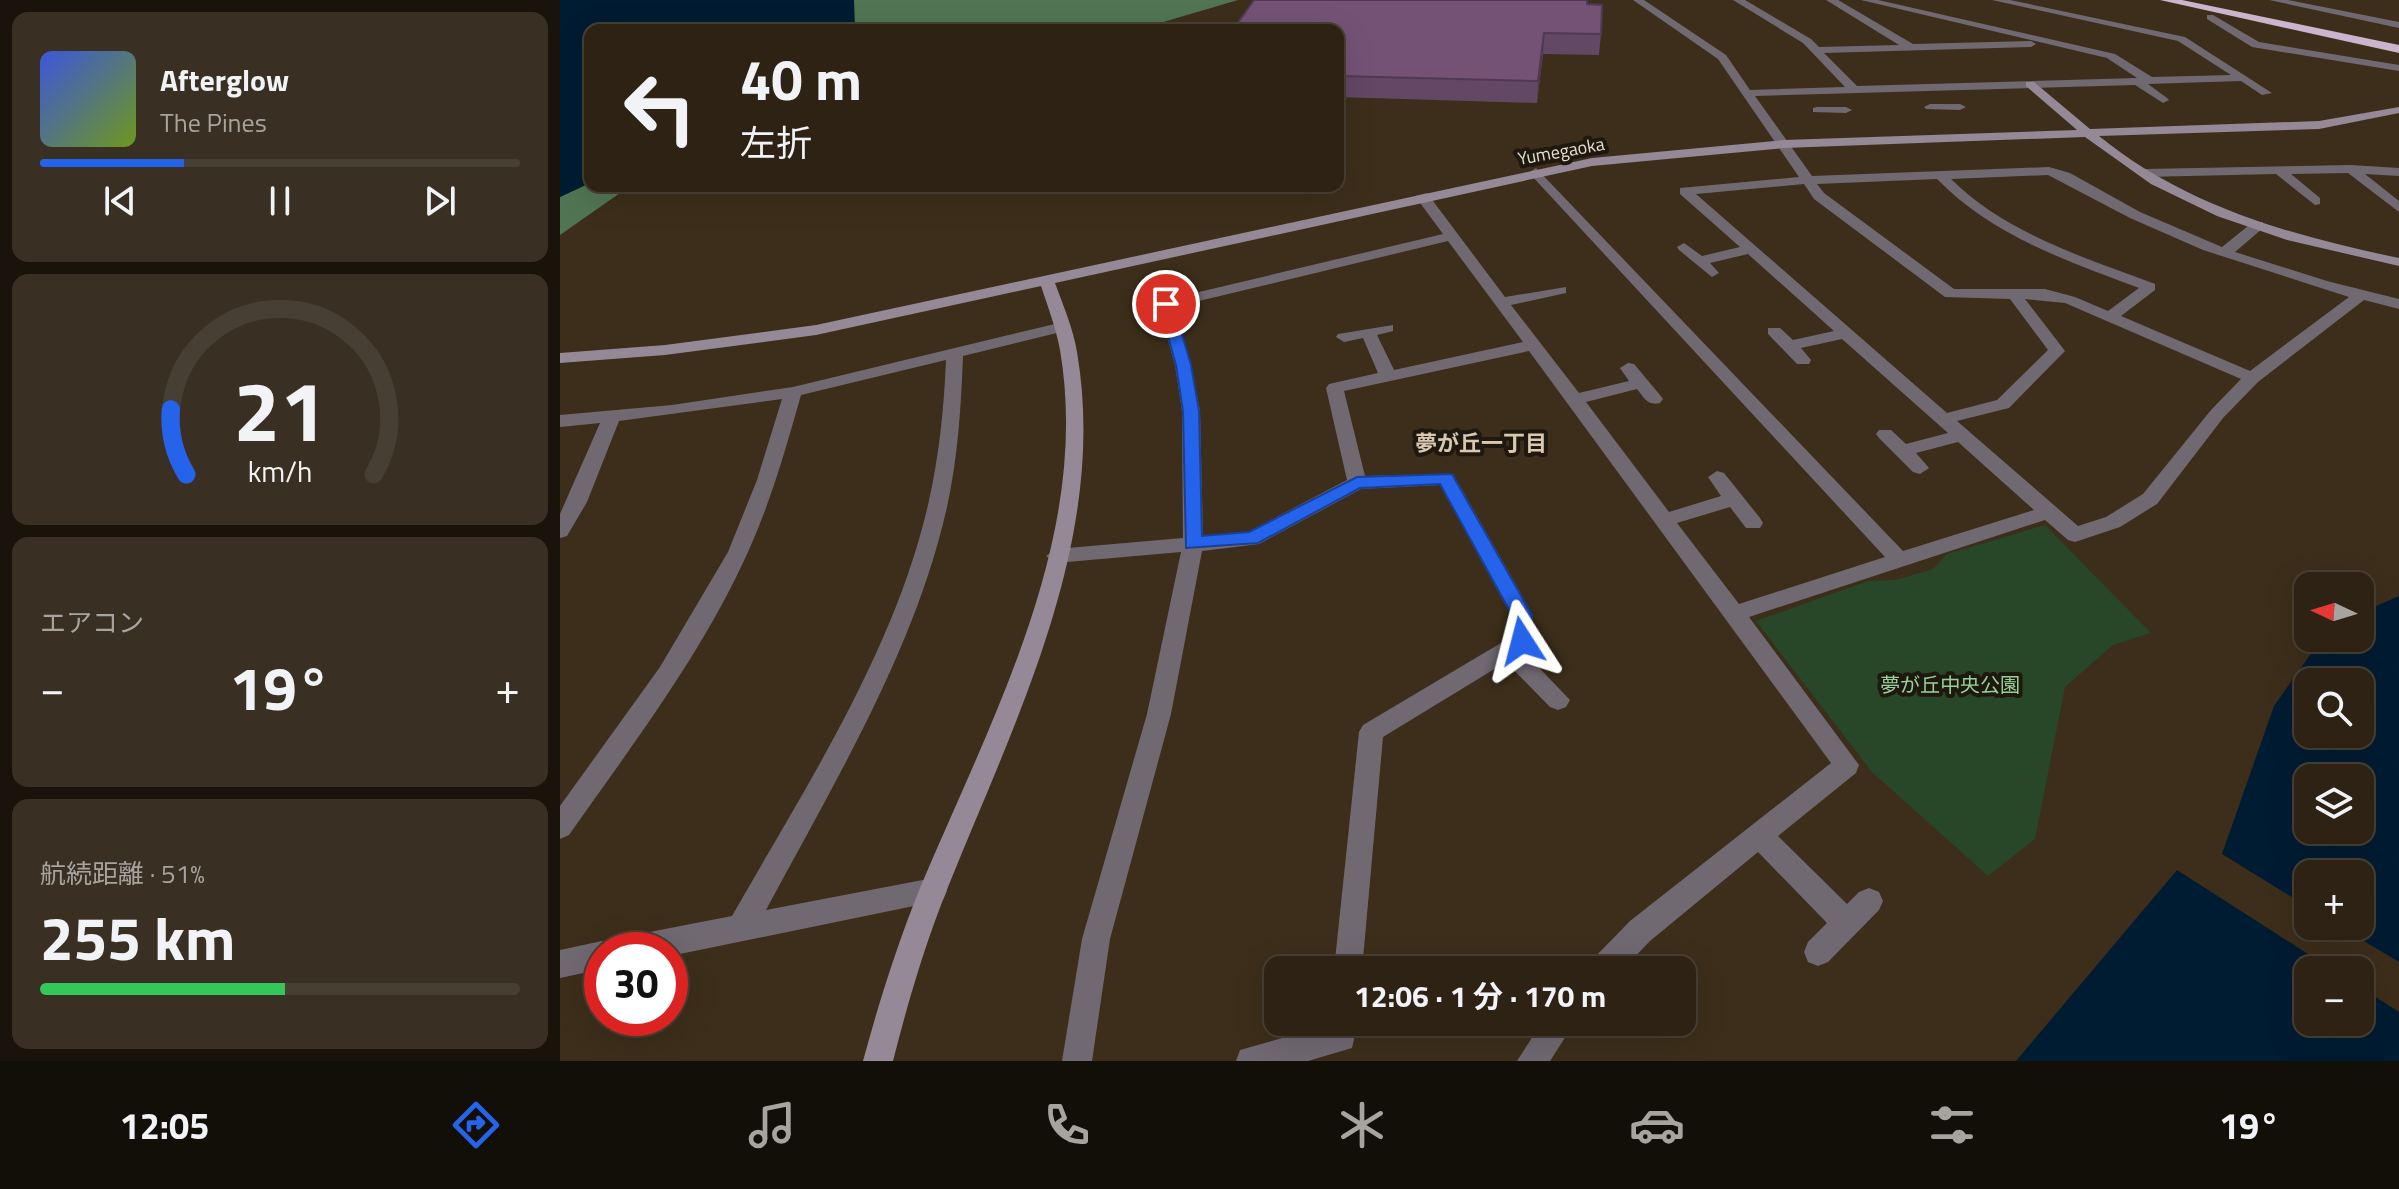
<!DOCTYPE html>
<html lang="ja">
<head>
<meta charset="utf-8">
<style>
	:root { --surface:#2d2214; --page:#392f22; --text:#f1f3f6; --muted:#a7a4a0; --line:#483f34; --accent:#2563eb }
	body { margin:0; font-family:"Titillium Web","Noto Sans JP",sans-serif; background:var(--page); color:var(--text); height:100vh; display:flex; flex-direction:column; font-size:30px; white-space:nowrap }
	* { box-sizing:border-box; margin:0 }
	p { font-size:26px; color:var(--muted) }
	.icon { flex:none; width:44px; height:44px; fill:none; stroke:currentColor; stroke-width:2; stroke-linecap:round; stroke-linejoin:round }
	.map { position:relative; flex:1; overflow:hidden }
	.details { display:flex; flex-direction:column; gap:12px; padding:12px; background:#19130b; width:560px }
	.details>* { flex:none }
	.guide { position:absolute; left:24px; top:24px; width:760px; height:168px; border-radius:16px; box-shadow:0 8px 32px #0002,0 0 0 2px var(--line); background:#2d2214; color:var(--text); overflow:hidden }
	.needle { width:52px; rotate:274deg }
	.buttons { position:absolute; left:1734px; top:572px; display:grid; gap:16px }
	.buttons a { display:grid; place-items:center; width:80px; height:80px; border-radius:16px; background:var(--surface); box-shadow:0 8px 32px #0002,0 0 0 2px var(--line); font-size:40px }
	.speed { position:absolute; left:24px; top:932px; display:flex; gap:16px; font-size:40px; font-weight:700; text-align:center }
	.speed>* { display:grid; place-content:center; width:104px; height:104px; border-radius:50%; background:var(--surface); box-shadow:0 8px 32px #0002,0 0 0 2px var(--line); line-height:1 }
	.speed .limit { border:12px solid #d22; background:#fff; color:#111 }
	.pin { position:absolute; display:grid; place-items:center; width:68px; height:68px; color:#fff; margin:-34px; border:4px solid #fff; border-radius:50%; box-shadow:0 2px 8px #0007 }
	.me { position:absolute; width:88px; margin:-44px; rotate:351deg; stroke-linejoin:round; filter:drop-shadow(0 0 6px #0008) }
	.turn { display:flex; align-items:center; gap:28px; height:168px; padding:0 24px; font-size:36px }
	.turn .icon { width:104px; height:104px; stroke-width:2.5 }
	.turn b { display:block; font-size:56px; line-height:68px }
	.big { font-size:60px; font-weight:700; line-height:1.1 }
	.details .tile { flex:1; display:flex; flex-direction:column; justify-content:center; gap:12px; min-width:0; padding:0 28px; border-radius:16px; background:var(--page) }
	.details .dial { align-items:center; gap:0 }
	.dial svg { height:208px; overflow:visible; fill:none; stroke:var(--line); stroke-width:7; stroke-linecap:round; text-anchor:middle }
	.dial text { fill:var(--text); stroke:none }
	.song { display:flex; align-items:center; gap:24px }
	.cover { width:96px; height:96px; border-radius:12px; background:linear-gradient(135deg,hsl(230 70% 55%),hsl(80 70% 35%)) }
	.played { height:8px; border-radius:4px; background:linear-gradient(90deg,var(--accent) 30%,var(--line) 30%) }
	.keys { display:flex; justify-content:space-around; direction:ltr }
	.heat { display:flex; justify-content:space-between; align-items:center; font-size:44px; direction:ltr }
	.charge { height:12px; border-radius:6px; background:linear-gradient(90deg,#34c759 51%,var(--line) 0) }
	.trip { position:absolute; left:704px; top:956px; width:432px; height:80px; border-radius:16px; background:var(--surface); box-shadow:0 8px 32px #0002,0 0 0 2px var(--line); font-weight:700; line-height:80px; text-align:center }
	.tabs { display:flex; height:128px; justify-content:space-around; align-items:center; background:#120e08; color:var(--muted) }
	.tabs .icon { width:56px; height:56px }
	.tabs .active { color:var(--accent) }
	.tabs b { font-size:36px; color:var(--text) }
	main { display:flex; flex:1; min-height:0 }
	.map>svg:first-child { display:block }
</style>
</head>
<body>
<main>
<section class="details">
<div class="tile">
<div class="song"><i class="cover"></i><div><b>Afterglow</b><p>The Pines</p></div></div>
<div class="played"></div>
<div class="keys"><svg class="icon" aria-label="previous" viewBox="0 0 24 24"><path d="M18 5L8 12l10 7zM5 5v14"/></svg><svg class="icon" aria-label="pause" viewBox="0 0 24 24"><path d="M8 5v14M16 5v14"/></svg><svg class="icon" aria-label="next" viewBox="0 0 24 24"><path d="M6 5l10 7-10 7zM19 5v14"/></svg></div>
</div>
<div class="tile dial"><svg viewBox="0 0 100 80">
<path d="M14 69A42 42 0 1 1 86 69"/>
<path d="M14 69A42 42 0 0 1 8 44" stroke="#2563eb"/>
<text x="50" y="56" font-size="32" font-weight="700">21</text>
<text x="50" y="72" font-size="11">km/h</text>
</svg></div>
<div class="tile"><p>エアコン</p>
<div class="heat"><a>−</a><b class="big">19°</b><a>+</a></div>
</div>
<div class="tile"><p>航続距離 · 51%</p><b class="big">255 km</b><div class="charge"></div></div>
</section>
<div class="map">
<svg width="1839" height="1061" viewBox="0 0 1839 1061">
	<rect width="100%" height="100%" fill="#3c2e1a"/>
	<path fill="#274728" d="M1485 525 1591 633 1553 645 1505 687 1475 839 1428 876 1312 772 1196 621 1308 581 1336 580 1373 569 1387 554Z"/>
	<path fill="#517552" d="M294 0H678L576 30H294Z
		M30 183 70 186 0 235V197Z"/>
	<path fill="#001c32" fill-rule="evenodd" d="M0 0H294L295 28 30 30V183L0 197Z
		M1839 596V962L1779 926H1800V874H1748V907L1662 854 1714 706 1762 638H1800V613ZM1748 682H1800V734H1748ZM1748 778H1800V830H1748Z
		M1617 870 1773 970H1748V1022H1800V987L1839 1012V1061H1456Z"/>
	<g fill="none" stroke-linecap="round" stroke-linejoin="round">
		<path fill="#716972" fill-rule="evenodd" d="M1073 0H1084L1166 55 1190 90 1285 87 1243 43 1173 0H1185L1251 39 1259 47 1339 45 1266 0H1278L1353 44 1471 41 1476 44 1471 47 1264 53 1297 86 1577 78 1547 58 1301 0H1318L1555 54 1592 77 1671 75 1618 41 1432 0H1450L1625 37 1712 93 1702 95 1681 81 1588 84 1607 98 1609 100 1603 103 1575 85 1195 96 1252 176 1489 167 1510 173 1580 212 1662 247 1693 222H1703V228L1675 252 1767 281 1839 299V309L1804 300 1698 382 1663 418 1597 504 1560 527 1515 542 1508 540 1485 520 1189 617 1299 765 1296 773 1218 836 1287 904 1299 892 1309 888 1319 892 1323 901 1319 910 1268 962 1258 966 1248 962 1244 952 1248 942 1267 923 1198 852 1090 941 1062 970H1028L1032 960 1070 921 1271 763 969 351 784 391 805 476 893 474 973 615V641L963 651 1010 700 1006 707 998 710 990 707 946 662 823 737 802 970H774L799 732 803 725 951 637V615L880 485 801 489 699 544 642 551 611 714 550 939 532 1061H502L522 939 587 714 621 552 496 563 486 556 496 549 623 538 622 411 615 365 598 304 601 301 883 234 855 196 867 193 945 297 1006 287V293L951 305 1019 393 1069 381 1060 368 1068 363 1074 364 1100 395 1103 399 1100 403C1088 406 1084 398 1077 389L1026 402 1109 512 1161 496 1148 477 1157 471 1164 473 1200 518 1203 523 1200 528H1186L1170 507 1117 523 1179 604 1325 557 971 175 970 172 976 168 1343 551 1474 510 1398 442 1356 453 1369 468 1360 474 1353 472 1319 438 1316 434 1319 430H1331L1346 444 1388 433 1282 339 1241 348 1251 360 1249 364H1237L1208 334V328H1220L1233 340 1274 331 1188 254 1150 263 1159 273 1152 277 1119 250 1117 247 1124 243 1142 256 1180 247 1120 194V188L1239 177 1158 59ZM1488 175 1570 218 1643 250 1789 297 1690 371 1561 316 1595 290V284C1523 257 1447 234 1391 179ZM1377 179C1433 236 1505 260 1579 288L1548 311 1515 297 1485 289H1394L1264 193 1257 184ZM1244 184 1254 199 1385 297 1450 299 1488 350 1437 400 1387 413 1136 194ZM888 241 963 342 834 370 817 335 833 331V325L778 334 776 337 784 342 803 338 818 373 769 384 766 388 787 480 688 532 643 536 640 411 631 365 614 307ZM1465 299 1505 303 1681 379 1651 410 1583 494 1546 517 1518 526 1397 421 1449 408 1505 351Z
			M1709 0H1728L1839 22V28Z
			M1647 15H1653L1699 42 1839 65V71L1692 47 1647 19Z
			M1370 104H1400L1406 107 1400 110 1366 109 1364 107Z
			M1257 107H1286L1292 110 1286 113 1253 112V108Z
			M1791 165 1839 168V176L1805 174 1839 201V212L1788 173 1731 174 1760 198V204L1755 205 1716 174 1584 177 1578 173 1584 169Z
			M503 322 511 327 509 330 403 356C401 407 398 457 387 507 355 650 275 781 206 910L373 878 383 882 387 891 383 900 110 956V950H55L59 940 69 936 172 916C246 786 334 652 368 505 379 457 384 409 386 360L241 395C226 448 211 501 188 552 142 654 73 744 9 835L0 839V806L100 667 168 552 197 480 222 399 59 421 27 502 7 536 0 538V514L40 423 0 427V415L112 405 233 387Z
			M42 941 52 945 54 950H42V969L0 978V950Z
			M768 1022H798L792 1048 748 1061H676L680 1050 768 1025Z
			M982 1022H1015L990 1061H957Z"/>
		<path fill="#958897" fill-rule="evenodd" d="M1466 82H1474L1530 129 1759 121 1839 107V113L1759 129 1539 136C1625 206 1732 236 1839 258V266L1727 240 1657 216 1591 184 1525 137 1224 148 1032 166 495 283C503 305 513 328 517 352 549 539 455 720 388 887 365 944 348 1002 333 1061H303C319 1002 337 945 360 888 430 721 532 538 500 350 496 328 488 307 481 286L256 335 105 355 0 363V353L105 345 256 325 1032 158 1224 140 1517 130 1466 86Z"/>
		<path fill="#c9b5cc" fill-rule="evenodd" d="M1600 0H1622L1839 45V53Z"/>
	</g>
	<path fill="#634765" d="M1027 4 1041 34 1039 55 983 54 977 103 778 97V30H678L677 24Z"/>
	<path fill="#503953" d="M984 33 983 54 977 103 978 81Z"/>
	<path fill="#735276" stroke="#503953" stroke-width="2" d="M694 0H1027V4L1042 5 1041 34 984 33 978 81 778 76V30H695L699 24H677Z"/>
	<path fill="#2563eb" stroke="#184099" stroke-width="2" d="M606 300 613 304 631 365 639 411 642 536 689 532 797 477 892 474 972 615 969 647H954L952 615 880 484 800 488 698 543 626 548 623 411 616 365 599 304Z"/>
	<g text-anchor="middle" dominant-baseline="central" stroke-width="8" stroke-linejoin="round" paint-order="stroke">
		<g font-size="18" fill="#e7ded2" stroke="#1e180f">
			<text transform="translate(1001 151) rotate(-10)">Yumegaoka</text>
		</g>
		<g font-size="20" fill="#96d098" stroke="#1e180f">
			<text x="1390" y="684">夢が丘中央公園</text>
		</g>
		<g font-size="22" font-weight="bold" fill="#d9c8af" stroke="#1e180f">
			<text x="921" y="443">夢が丘一丁目</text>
		</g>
	</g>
</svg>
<div class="buttons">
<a><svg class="needle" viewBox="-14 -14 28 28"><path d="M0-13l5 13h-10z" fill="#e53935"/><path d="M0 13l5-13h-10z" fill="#a7a4a0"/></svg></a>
<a><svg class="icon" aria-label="search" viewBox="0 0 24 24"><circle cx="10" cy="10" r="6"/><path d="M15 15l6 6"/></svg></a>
<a><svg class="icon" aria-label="layers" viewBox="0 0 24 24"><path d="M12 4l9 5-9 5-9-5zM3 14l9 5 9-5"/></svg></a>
<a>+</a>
<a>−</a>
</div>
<div class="speed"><div class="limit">30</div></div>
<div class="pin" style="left:606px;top:304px;background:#d93025"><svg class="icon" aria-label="arrive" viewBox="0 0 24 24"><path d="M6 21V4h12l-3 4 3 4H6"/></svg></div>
<svg class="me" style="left:962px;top:641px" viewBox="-20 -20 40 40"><path d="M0-17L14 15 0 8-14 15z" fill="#2563eb" stroke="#fff" stroke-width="4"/></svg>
<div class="trip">12:06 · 1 分 · 170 m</div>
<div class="guide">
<div class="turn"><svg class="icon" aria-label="left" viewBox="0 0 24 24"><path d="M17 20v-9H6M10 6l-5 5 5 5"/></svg><div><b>40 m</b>左折</div></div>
</div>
</div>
</main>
<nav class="tabs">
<b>12:05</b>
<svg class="icon active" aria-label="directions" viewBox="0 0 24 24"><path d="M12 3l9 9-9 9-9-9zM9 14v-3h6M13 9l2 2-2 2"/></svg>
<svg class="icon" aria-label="music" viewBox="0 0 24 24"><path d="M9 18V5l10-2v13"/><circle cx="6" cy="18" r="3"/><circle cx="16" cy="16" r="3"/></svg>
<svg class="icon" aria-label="phone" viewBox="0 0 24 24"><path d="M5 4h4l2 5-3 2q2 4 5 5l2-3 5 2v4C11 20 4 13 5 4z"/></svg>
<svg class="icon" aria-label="climate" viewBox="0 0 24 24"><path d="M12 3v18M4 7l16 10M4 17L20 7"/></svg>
<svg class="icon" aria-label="car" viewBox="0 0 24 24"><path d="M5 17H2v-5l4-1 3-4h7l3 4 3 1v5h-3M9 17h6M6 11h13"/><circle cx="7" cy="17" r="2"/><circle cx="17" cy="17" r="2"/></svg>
<svg class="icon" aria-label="filters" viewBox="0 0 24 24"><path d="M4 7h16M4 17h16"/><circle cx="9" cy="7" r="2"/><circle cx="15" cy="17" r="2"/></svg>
<b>19°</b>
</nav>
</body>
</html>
